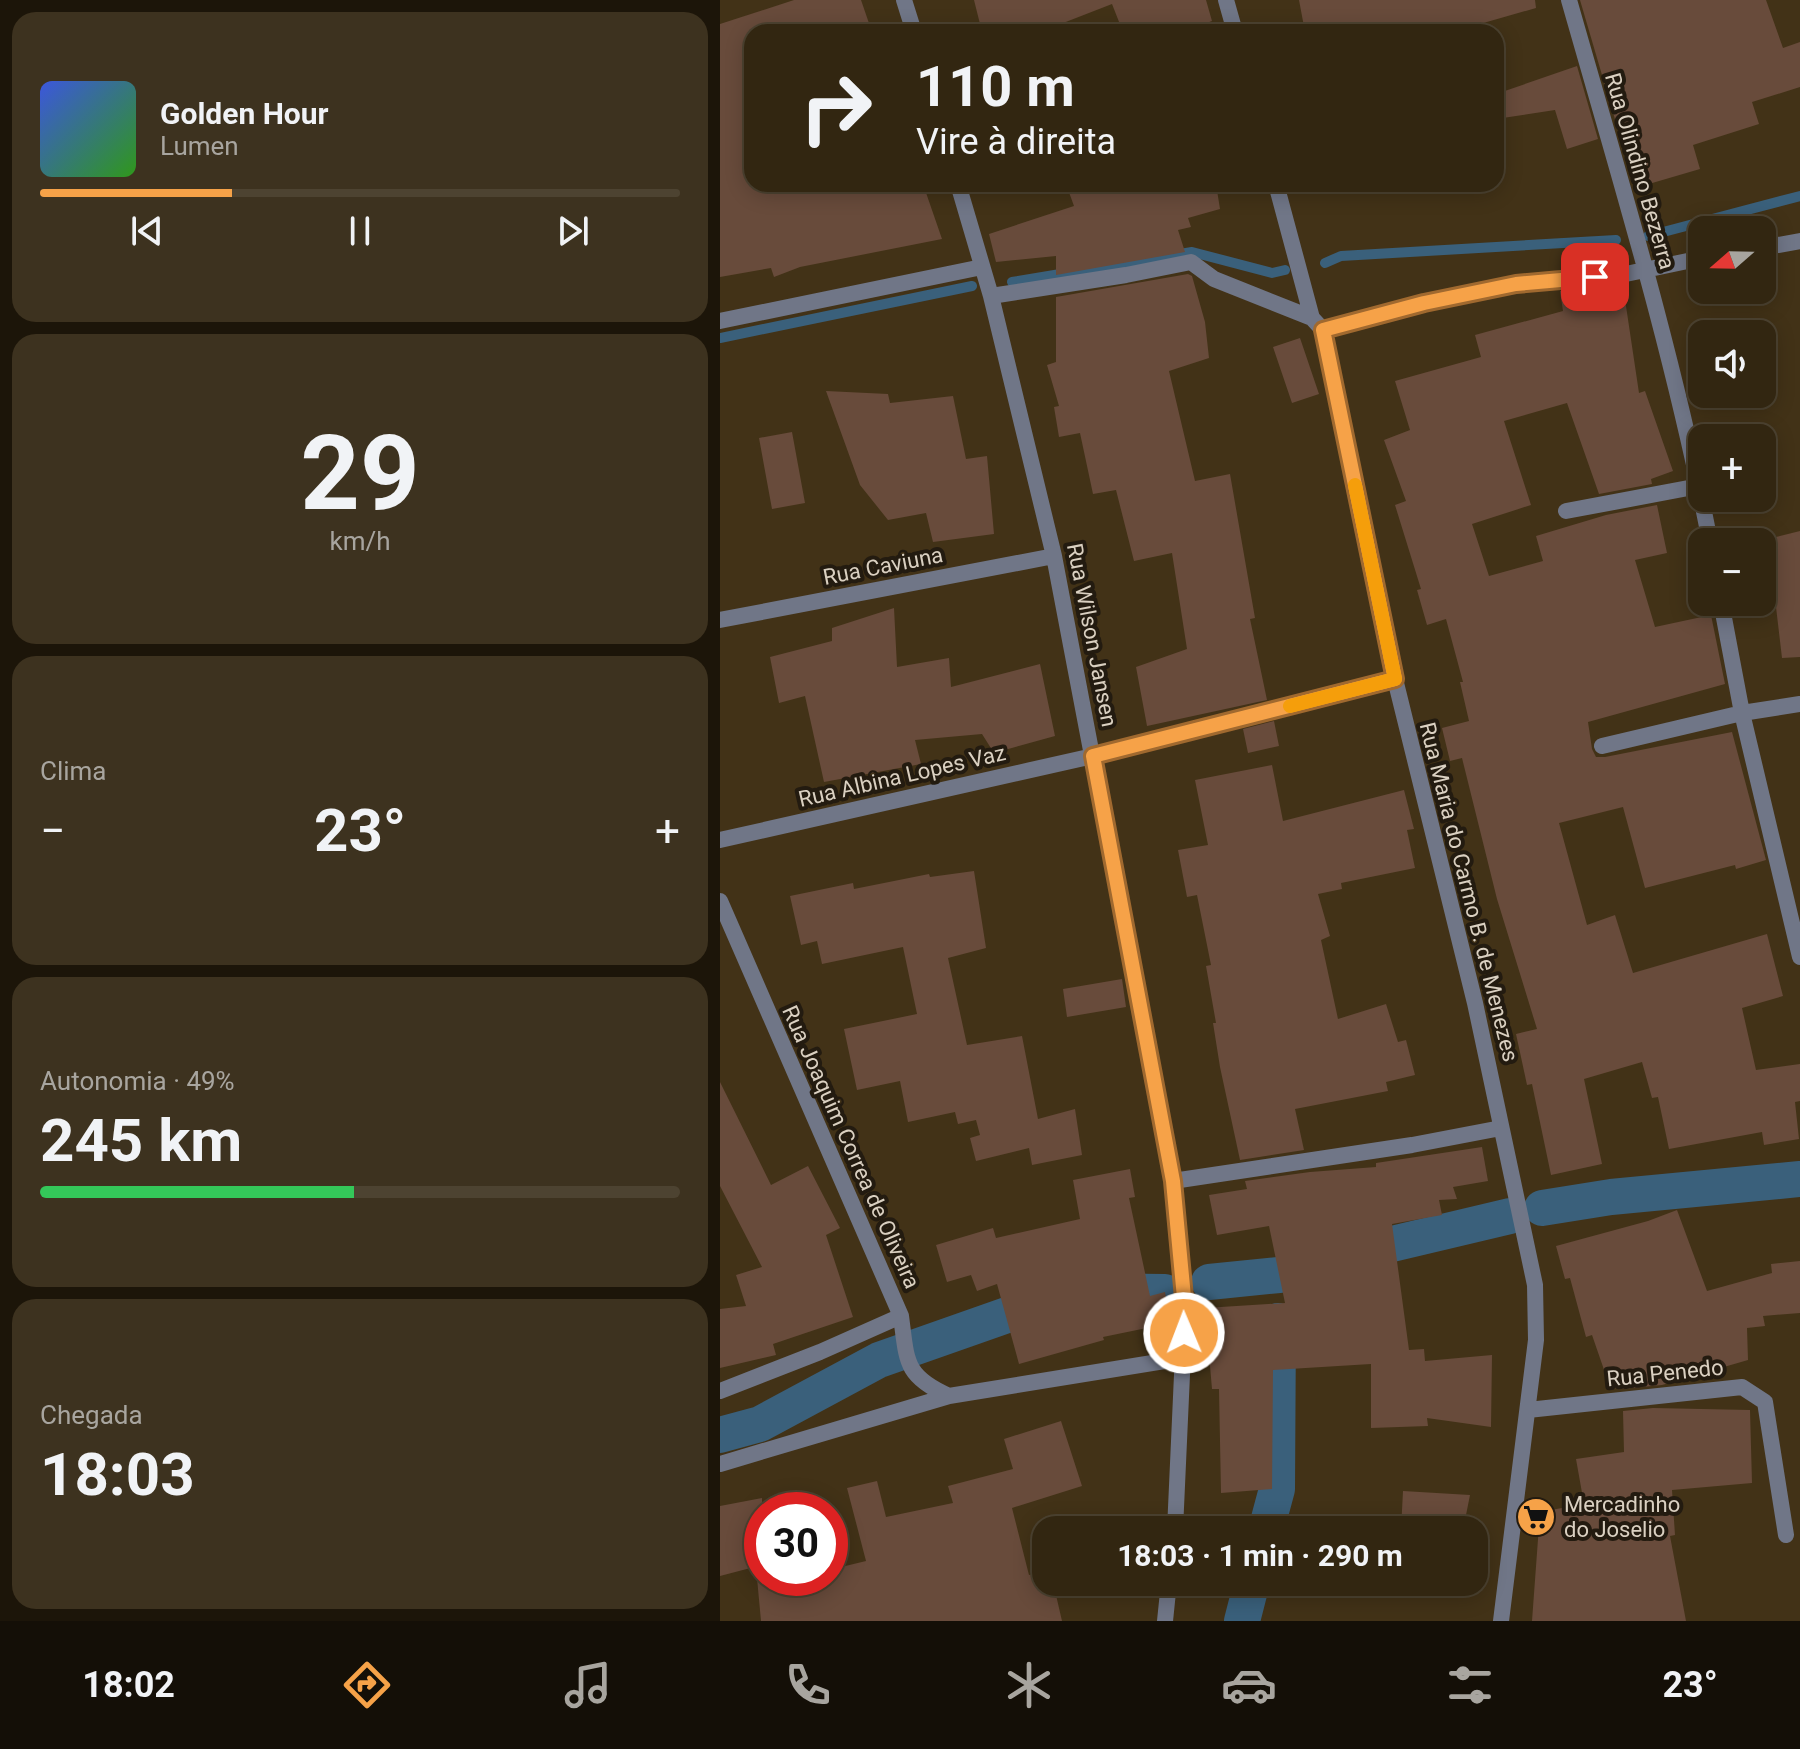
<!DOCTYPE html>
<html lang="pt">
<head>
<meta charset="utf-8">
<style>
	:root { --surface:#322611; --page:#3d321f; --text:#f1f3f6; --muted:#a8a59f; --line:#4d4331; --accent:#f6a248 }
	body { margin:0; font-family:Roboto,sans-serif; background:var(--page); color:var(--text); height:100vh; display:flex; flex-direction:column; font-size:30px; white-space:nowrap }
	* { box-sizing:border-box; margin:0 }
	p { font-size:26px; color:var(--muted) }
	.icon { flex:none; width:44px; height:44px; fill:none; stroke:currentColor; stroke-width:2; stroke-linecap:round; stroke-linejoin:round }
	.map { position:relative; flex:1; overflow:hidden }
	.sheet { display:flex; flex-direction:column; gap:12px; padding:12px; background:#1c1509; width:720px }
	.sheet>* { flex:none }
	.guide { position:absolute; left:24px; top:24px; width:760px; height:168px; border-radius:24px; box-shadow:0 4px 20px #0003,0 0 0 2px var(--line); background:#322611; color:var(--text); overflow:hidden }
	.needle { width:52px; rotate:250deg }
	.fabs { position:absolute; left:968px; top:216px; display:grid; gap:16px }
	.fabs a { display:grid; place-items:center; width:88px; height:88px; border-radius:16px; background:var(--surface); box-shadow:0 4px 20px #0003,0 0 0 2px var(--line); font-size:40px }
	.speed { position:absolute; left:24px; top:1492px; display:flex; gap:16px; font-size:40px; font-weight:700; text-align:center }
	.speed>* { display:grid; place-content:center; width:104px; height:104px; border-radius:50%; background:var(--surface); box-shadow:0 4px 20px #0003,0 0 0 2px var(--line); line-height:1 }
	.speed .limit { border:12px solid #d22; background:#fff; color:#111 }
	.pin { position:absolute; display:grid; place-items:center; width:68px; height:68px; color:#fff; margin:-34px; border-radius:16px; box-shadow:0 4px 12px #0006 }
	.me { position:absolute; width:88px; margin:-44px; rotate:359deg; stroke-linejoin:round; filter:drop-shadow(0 0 6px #0008) }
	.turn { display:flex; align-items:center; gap:28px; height:168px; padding:0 40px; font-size:36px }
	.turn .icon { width:104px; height:104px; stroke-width:2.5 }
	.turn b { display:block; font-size:56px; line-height:68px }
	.big { font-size:60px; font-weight:700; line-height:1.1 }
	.sheet .card { flex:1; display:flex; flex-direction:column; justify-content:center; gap:12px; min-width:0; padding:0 28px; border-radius:24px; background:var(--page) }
	.sheet .dial { align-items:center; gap:0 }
	.dial b { font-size:104px; line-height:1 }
	.song { display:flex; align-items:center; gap:24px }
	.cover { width:96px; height:96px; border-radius:12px; background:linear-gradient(135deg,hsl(230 70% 55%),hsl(110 70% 35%)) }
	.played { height:8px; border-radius:4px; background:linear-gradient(90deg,var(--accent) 30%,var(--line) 30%) }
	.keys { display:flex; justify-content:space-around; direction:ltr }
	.heat { display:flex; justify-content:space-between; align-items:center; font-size:44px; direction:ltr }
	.charge { height:12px; border-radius:6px; background:linear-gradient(90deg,#34c759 49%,var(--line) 0) }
	.trip { position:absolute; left:312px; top:1516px; width:456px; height:80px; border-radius:24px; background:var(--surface); box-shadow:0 4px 20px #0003,0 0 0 2px var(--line); font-weight:700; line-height:80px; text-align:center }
	.menu { display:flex; height:128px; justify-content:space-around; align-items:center; background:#140f07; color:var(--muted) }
	.menu .icon { width:56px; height:56px }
	.menu .on { color:var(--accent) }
	.menu b { font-size:36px; color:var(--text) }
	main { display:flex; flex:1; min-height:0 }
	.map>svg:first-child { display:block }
</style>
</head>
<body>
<main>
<section class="sheet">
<div class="card">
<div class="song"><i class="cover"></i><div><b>Golden Hour</b><p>Lumen</p></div></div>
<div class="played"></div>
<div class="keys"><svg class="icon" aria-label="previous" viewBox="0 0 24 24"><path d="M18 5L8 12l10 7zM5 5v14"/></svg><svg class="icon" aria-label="pause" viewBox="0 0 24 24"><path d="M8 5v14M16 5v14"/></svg><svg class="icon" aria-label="next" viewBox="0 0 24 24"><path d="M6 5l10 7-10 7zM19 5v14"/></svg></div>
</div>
<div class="card dial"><b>29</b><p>km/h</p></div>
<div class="card"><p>Clima</p>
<div class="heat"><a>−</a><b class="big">23°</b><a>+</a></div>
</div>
<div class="card"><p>Autonomia · 49%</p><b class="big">245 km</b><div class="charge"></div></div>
<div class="card"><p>Chegada</p><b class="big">18:03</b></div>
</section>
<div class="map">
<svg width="1080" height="1621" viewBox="0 0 1080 1621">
	<rect width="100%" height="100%" fill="#423217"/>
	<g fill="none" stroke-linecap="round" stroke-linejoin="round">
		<path stroke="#3a607b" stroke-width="10" d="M928 236 1080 196
			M605 263 621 256 896 240
			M292 282 472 252 552 273 565 270
			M0 338 252 286"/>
		<path stroke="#3a607b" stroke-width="36" d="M822 1208 891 1197 1080 1179
			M489 1282 559 1275 613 1258 790 1216
			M0 1435 40 1424 159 1360 355 1291 445 1292
			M546 1530 557 1489 558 1321
			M522 1621 532 1582"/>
	</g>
	<path fill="#684b3b" d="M74 0H141L152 32H32V184H203L222 239 80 267 54 277 51 268 0 277V24Z
		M254 0H486L492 21 463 32H403L392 4 320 32H262Z
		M579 0H815L816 8 732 32H585Z
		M860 0H1046L1063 48 1080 42V87L1032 102 1039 124 973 145 980 169 922 186 911 129 899 133Z
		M857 66 878 139 847 149 835 110 776 119V94Z
		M346 184H496L500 209 468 218 471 227 458 230 465 252 336 275V256L276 262 269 234 354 206Z
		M468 274 472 276 485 322 489 358 449 371 475 481 510 474 535 618 530 619 547 700 427 726 416 667 467 649 452 553 414 561 396 490 373 494 360 433 339 437 334 407 339 406 327 365 336 362V297Z
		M903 286 919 393 925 391 953 471 931 479 932 484 879 494 847 403 784 421 811 505 752 524 769 576 823 561 816 536 886 515 937 505 947 553 915 560 935 627 991 615 1005 684 868 722 872 749 876 757H885L1012 732 1046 860 1016 869 1015 865 925 888 903 807 839 823 867 925 895 915 913 973 1047 934 1063 996 1022 1008 1036 1070 1080 1064V1101L1075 1102 1079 1139 1044 1145 1042 1132 949 1149 938 1097 932 1098 922 1062 864 1079 882 1164 831 1175 812 1084 807 1085 796 1034 817 1029 777 899 742 758 730 761 722 728 749 721 740 682H743L726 619 707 625 697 590 701 589 675 505 686 501 664 440 690 430 675 381 761 357 755 335 843 311 840 291Z
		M580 338 599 394 572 403 553 347Z
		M106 391 168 394 170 403 233 396 246 459 267 456 274 534 213 542 206 513 168 520 140 485Z
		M72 432 85 503 52 509 39 438Z
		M1080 531V657L1062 658 1048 539Z
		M174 608 177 667 229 658 231 687 320 664 335 736 274 753 262 734 195 740 201 764 104 782 85 696 59 703 50 657 112 641V628Z
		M554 721 559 746 528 753 523 729Z
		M552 765 563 821 684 790 694 829 687 830 695 868 621 883 622 889 598 894 610 936 601 940 618 1019 666 1004 678 1042 686 1040 695 1075 666 1082 668 1091 575 1109 584 1150 520 1160 500 1067 493 1023H496L486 966 491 965 477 895 467 897 458 850 488 845 475 780Z
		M254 871 266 948 228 958 247 1045 302 1036 318 1119 355 1109 362 1155 312 1165 309 1148 256 1161 250 1138 260 1135 256 1120 238 1124 235 1112 188 1122 180 1081 137 1090 124 1029 197 1014 183 947 102 964 97 941 81 945 70 896 133 883 134 889 209 874 210 877Z
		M402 979 406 1007 347 1017 343 989Z
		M0 1082 51 1185 88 1166 120 1228 106 1235 133 1317 53 1344 56 1355 0 1368V1309L26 1306 16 1275 42 1267 0 1186Z
		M762 1147 768 1181 733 1187 737 1199 719 1200 722 1215 672 1224 689 1350 704 1349 705 1361 772 1355 771 1427 707 1418 708 1426 651 1428V1364L553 1370 552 1489 501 1493 499 1389H492L485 1308 565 1303 549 1226 497 1235 489 1195 527 1189 525 1181 590 1172 656 1167V1163Z
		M410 1169 415 1197 409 1198 430 1296 445 1292 451 1323 383 1337 384 1340 299 1364 277 1284 257 1291 251 1275 227 1282 216 1245 273 1228 276 1238 360 1219 353 1180Z
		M957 1210 987 1291 1052 1273 1051 1264 1080 1261V1313L1043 1316 1045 1326 1027 1328 1028 1360 942 1385 902 1389 901 1386 891 1390 872 1335 866 1337 850 1278 845 1279 836 1246 928 1221Z
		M933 1408 1030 1410 1032 1483 952 1490 955 1535 950 1536 966 1621H812L820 1512 864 1504 856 1459 904 1452 903 1411Z
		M341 1421 362 1486 292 1508 309 1575 326 1571V1582H333L342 1621H41L37 1578H116L113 1569 146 1561 127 1488 157 1481 166 1517 233 1503 228 1486 293 1469 284 1439Z
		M683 1491 750 1495 743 1530H681Z
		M42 1498V1565L0 1576V1506Z"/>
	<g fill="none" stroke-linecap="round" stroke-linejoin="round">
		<path stroke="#707687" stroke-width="16" d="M184 0 194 32
			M506 0 515 32
			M849 0C900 179 955 359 990 542
			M238 184 271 296 334 556 453 1181 465 1308 455 1530
			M556 184 592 318 603 330 675 679 755 1003 815 1285 816 1340 781 1621
			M1042 248 1080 241
			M271 296 406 275 471 262 494 279 592 318
			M0 321 262 267
			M603 330 704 303 796 284 901 275 982 258
			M846 511 979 486
			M1001 602 1022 713 1080 957
			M0 620 334 556
			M882 746 1022 713 1080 704
			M0 840 373 756 675 679
			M0 901 181 1316C187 1361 184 1376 229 1396
			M453 1181 692 1145 781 1128
			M0 1391 100 1352 181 1316
			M808 1410 1022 1387 1045 1402 1066 1535
			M0 1464 229 1396 463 1358
			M445 1621 449 1582"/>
	</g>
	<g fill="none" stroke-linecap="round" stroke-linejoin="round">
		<defs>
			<path id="route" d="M464 1333 465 1308 453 1181 373 756 675 679 603 330 704 303 796 284 875 277"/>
		</defs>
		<use href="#route" stroke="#a0692f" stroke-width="20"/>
		<use href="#route" stroke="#f6a248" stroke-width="14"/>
		<path stroke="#f59e0b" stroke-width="14" d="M570 706 675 679 635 485"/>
	</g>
	<defs>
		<symbol id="supermarket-disc" viewBox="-11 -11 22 22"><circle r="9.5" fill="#f6a248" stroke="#231b10"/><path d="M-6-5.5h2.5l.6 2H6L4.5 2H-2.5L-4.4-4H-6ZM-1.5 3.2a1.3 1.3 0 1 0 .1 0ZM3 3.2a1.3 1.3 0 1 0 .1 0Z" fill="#111"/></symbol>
	</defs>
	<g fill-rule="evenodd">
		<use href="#supermarket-disc" x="794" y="1495" width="44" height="44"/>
	</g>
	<g text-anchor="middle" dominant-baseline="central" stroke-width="8" stroke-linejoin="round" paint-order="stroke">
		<g font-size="22" fill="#dad0c1" stroke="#231b10">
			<text transform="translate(920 171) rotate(74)">Rua Olindino Bezerra</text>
			<text transform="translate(163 566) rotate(-11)">Rua Caviuna</text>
			<text transform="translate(372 635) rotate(79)">Rua Wilson Jansen</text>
			<text transform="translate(182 776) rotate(-13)">Rua Albina Lopes Vaz</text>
			<text transform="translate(749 892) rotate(76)">Rua Maria do Carmo B. de Menezes</text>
			<text transform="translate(131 1147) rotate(66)">Rua Joaquim Correa de Oliveira</text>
			<text transform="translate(945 1373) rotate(-6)">Rua Penedo</text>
		</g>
		<g font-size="22" fill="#dad0c1" stroke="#231b10" text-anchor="start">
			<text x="844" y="1504">Mercadinho<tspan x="844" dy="25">do Joselio</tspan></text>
		</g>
	</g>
</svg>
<div class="fabs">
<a><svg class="needle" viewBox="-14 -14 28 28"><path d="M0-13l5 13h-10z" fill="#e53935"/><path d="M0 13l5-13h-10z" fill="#a8a59f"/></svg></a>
<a><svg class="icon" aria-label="sound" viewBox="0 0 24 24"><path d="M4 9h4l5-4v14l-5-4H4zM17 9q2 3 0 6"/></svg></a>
<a>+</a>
<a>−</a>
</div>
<div class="speed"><div class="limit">30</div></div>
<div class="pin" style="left:875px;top:277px;background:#d93025"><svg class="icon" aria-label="arrive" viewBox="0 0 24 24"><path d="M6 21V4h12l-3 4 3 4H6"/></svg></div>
<svg class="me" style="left:464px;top:1333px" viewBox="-20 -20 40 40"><circle r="17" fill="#f6a248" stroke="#fff" stroke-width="3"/><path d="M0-11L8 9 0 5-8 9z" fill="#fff"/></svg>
<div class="trip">18:03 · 1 min · 290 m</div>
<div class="guide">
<div class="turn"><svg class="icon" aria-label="right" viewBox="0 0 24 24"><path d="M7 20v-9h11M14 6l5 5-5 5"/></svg><div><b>110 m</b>Vire à direita</div></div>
</div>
</div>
</main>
<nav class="menu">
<b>18:02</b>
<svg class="icon on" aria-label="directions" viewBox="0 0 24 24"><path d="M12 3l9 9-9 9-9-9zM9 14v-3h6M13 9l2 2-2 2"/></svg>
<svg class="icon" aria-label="music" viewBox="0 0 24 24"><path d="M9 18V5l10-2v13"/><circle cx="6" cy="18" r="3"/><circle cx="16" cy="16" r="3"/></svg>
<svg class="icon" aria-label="phone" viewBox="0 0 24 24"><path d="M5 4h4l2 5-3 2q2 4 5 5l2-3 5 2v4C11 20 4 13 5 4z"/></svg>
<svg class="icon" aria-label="climate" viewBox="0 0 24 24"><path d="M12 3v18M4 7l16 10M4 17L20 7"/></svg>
<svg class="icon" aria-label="car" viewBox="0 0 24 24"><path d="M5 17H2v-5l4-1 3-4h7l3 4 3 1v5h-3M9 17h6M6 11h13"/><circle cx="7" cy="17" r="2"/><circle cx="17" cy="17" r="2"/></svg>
<svg class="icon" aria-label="filters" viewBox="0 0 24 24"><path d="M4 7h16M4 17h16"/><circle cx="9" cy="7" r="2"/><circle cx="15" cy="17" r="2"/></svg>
<b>23°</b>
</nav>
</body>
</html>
